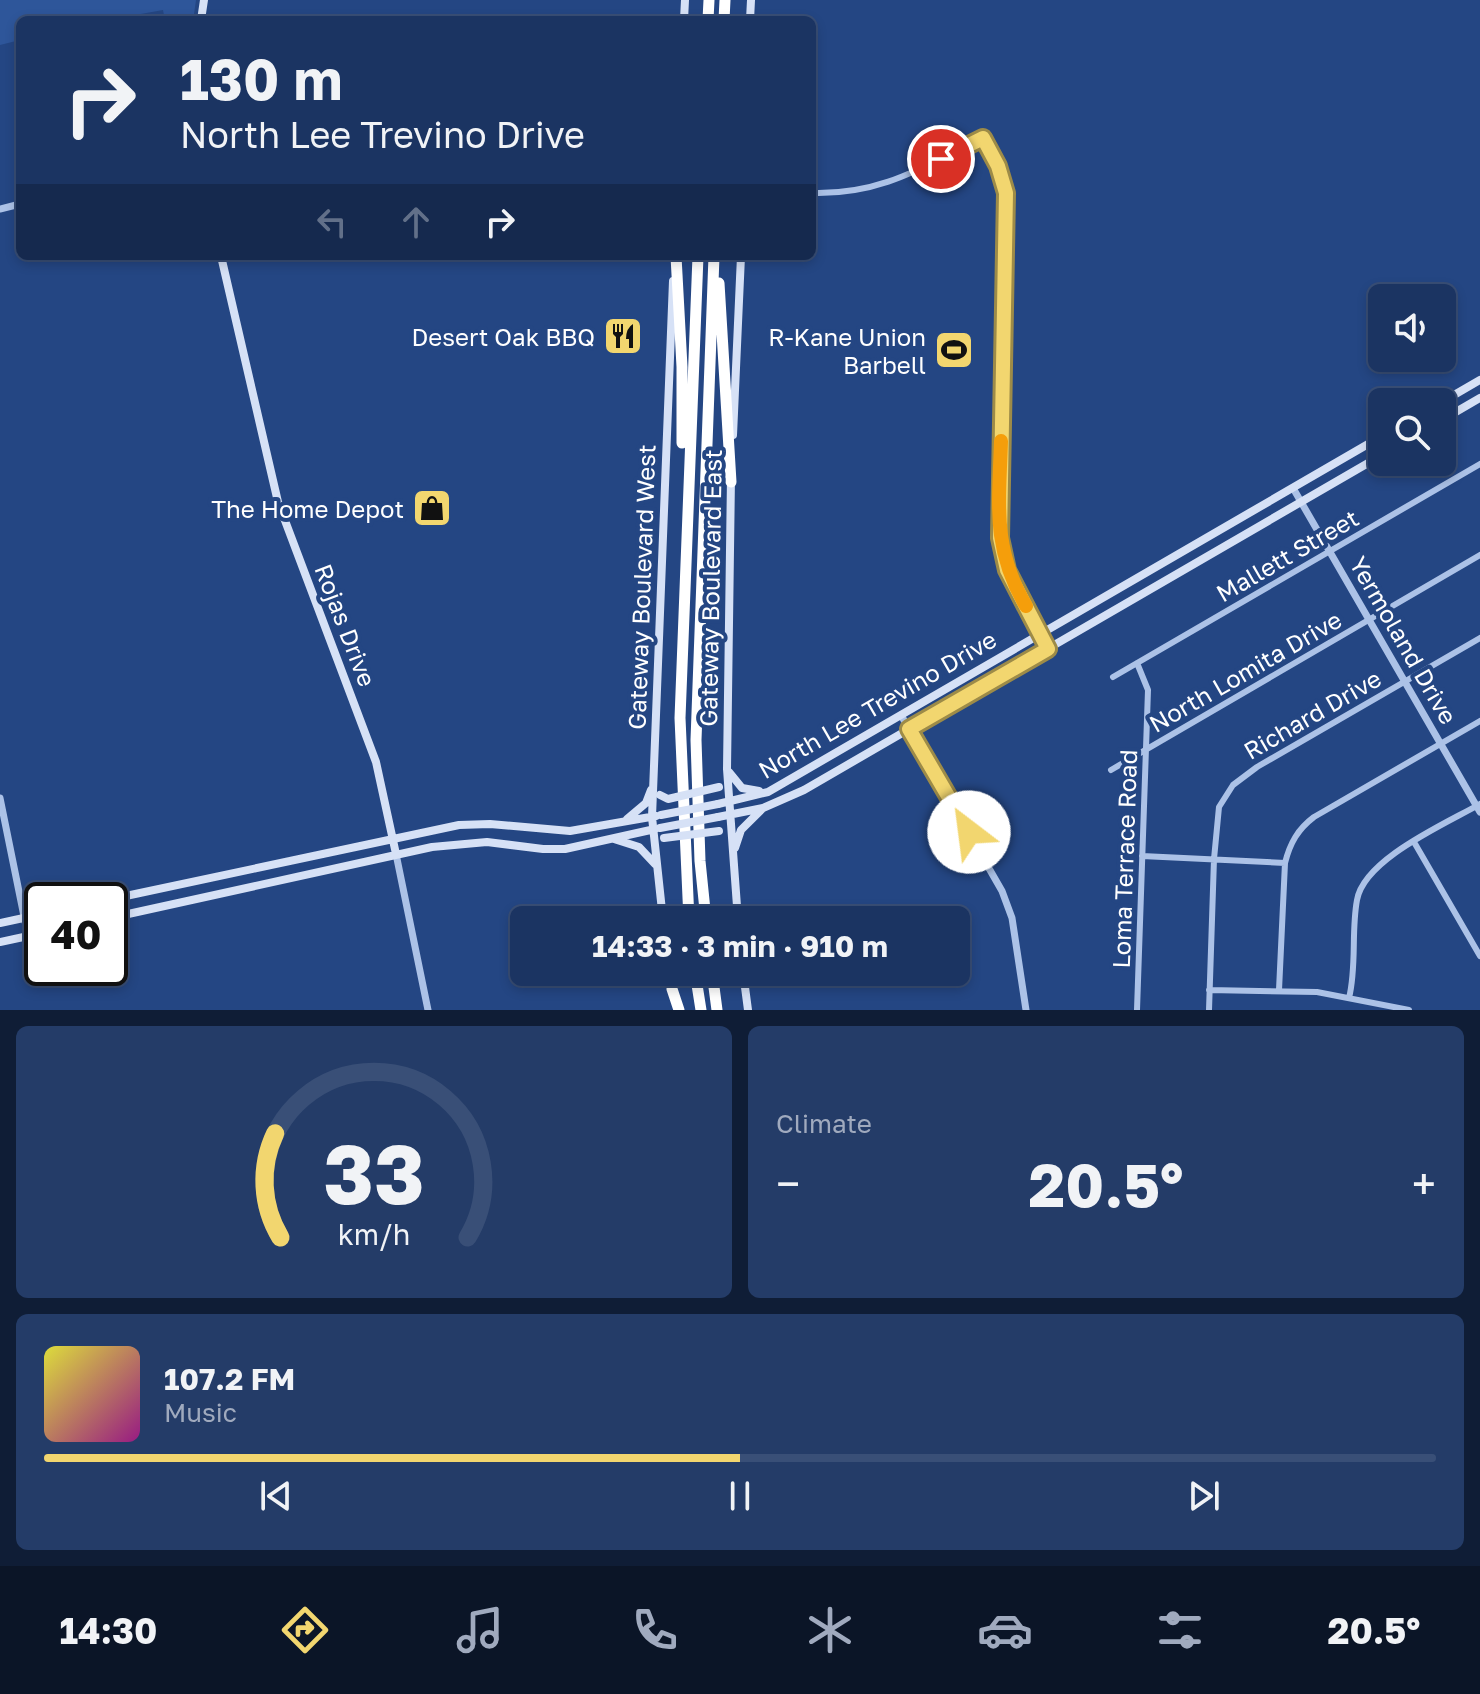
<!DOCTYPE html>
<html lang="en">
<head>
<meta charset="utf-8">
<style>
	:root { --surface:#1b3462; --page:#243c68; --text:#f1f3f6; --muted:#a0aabe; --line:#394f77; --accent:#f2d66f }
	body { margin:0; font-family:"Golos Text",sans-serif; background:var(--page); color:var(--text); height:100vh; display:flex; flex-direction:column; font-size:30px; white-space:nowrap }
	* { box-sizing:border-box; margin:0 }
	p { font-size:26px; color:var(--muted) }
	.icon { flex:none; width:44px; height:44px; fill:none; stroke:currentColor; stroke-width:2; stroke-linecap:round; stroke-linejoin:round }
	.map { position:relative; height:1010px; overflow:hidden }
	.sheet { display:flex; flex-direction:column; gap:16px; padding:16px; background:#0f1d36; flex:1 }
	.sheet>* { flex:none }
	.hud { position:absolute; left:16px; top:16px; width:800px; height:244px; border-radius:12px; box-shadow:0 4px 12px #0003,0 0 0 2px var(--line); background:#1b3462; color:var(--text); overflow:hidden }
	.tools { position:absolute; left:1368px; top:284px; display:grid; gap:16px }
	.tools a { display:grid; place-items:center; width:88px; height:88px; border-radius:12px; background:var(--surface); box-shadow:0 4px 12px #0003,0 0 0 2px var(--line); font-size:40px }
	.speed { position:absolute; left:24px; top:882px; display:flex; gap:16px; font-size:40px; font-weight:700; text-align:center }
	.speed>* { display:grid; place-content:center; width:104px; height:104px; border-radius:50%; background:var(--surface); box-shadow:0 4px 12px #0003,0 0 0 2px var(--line); line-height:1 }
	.speed .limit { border:4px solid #111; border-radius:12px; background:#fff; color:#111 }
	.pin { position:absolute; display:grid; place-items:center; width:68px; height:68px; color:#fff; margin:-34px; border:4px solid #fff; border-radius:50%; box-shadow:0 2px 8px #0007 }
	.me { position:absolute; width:88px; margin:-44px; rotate:330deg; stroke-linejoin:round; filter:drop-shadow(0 0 6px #0008) }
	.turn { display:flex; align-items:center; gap:28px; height:168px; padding:0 32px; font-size:36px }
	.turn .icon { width:104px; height:104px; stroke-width:2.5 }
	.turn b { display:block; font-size:56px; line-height:68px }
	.lanes { display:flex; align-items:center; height:76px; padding:0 32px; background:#0003; justify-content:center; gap:40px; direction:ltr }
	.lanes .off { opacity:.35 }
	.big { font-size:60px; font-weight:700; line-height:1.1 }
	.sheet .widget { flex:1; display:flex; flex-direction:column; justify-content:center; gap:12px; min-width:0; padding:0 28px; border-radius:12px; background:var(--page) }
	.sheet .dial { align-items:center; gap:0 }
	.dial svg { height:208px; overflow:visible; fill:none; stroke:var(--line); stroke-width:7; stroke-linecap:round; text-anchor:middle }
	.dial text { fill:var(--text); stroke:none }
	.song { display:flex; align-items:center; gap:24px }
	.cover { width:96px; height:96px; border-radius:12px; background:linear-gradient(135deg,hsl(60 70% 55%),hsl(310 70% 35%)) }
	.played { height:8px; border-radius:4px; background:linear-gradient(90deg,var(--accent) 50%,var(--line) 50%) }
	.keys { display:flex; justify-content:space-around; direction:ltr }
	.heat { display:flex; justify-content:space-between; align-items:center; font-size:44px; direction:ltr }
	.sheet .tiles { flex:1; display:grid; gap:16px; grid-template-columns:1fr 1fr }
	.widget:last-child { grid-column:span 2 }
	.trip { position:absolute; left:510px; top:906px; width:460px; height:80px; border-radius:12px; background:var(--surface); box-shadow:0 4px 12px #0003,0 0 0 2px var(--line); font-weight:700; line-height:80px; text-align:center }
	.tab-bar { display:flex; height:128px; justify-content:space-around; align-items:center; background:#0b1527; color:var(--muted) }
	.tab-bar .icon { width:56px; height:56px }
	.tab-bar .on { color:var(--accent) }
	.tab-bar b { font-size:36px; color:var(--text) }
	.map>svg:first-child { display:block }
</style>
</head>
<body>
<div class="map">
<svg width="1480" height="1010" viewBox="0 0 1480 1010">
	<rect width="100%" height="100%" fill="#244683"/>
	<path fill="#2e569a" d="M0 0H196L194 14 164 15 163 10 107 20H20V40L0 45Z"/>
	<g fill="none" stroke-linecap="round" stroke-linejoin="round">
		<path stroke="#acc2e7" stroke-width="6" d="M812 193C881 195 923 167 983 138L998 166 1007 207 1000 538 1007 570 1048 649
			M1113 677 1480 464
			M1111 770 1480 555
			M1414 842 1480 956
			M1142 856 1285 863
			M1209 990 1317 992 1409 1010
			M1279 990 1285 863C1290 843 1298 829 1314 817L1480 721
			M1349 998C1357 966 1351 932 1357 900 1364 859 1445 824 1480 804
			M1137 1010 1148 690 1137 663
			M1209 1010 1214 859 1219 807 1233 785 1257 767 1480 638"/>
		<path stroke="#acc2e7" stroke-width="7" d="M0 209 20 204
			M1293 488 1480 812
			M901 715 1002 891 1012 918 1026 1010
			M0 798 28 936
			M396 854 428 1010"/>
		<path stroke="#d6e1f6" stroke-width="8" d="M201 20 204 0
			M684 20 685 0
			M750 20 751 0
			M221 256 278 502 376 762 396 854
			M1442 402 1480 380
			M1442 420 1480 398
			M733 435 741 256
			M731 477 727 769 738 920
			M729 772 742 788 759 791
			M718 804 768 792 1382 436
			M718 817 763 808 804 790 1382 455
			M627 819 646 803 651 790
			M614 839 639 847 655 864
			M735 848 741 830 763 808
			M107 900 459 825 490 824 570 831 656 816
			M110 918 432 847 487 842 543 849H565L655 829
			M663 920 652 817 673 281
			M0 923 42 914
			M0 942 42 933
			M670 972 673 991
			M743 972 748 1010"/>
		<path stroke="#fff" stroke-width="11" d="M708 20 709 0
			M724 20 725 0
			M676 256 682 367V443
			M719 283 731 482
			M689 920 680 718 698 256
			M706 920 700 861 696 740 714 256
			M695 972 701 1010
			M712 972 717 1010
			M672 989 679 1010"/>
		<path stroke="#d6e1f6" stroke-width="8" d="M660 795 668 799 719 787
			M661 815 718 804
			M660 828 718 817
			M664 838 719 831"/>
	</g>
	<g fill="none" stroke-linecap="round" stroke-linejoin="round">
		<defs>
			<path id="route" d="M941 159 983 138 998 166 1006 193 1000 538 1007 570 1048 649 909 729 969 832"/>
		</defs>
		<use href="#route" stroke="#9d8b48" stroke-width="20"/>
		<use href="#route" stroke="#f2d66f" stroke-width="14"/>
		<path stroke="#f59e0b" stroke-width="14" d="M1001 441C999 505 992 548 1026 606"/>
	</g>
	<defs>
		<symbol id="restaurant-square" viewBox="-11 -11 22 22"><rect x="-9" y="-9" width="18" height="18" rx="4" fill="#f2d66f" stroke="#244683"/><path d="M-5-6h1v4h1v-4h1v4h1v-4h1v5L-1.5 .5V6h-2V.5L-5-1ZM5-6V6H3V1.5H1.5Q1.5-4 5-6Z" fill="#111"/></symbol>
		<symbol id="stadium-square" viewBox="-11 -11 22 22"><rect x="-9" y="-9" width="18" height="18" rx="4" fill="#f2d66f" stroke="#244683"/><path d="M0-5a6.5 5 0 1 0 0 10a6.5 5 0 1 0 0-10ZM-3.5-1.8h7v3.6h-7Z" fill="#111"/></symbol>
		<symbol id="shop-square" viewBox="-11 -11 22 22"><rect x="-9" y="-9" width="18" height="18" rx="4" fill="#f2d66f" stroke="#244683"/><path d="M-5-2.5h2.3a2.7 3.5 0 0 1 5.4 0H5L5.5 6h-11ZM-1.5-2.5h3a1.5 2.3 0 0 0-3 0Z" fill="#111"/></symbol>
	</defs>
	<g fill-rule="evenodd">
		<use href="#restaurant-square" x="601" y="314" width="44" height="44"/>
		<use href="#stadium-square" x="932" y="328" width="44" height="44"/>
		<use href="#shop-square" x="410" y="486" width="44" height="44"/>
	</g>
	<g text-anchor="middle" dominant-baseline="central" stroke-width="8" stroke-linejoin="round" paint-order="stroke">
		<g font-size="24" fill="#fff" stroke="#244683" text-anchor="end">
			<text x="595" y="336">Desert Oak BBQ</text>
			<text x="926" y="336">R-Kane Union<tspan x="926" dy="28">Barbell</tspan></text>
			<text x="404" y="508">The Home Depot</text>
		</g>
		<g font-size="24" fill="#fff" stroke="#244683">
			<text transform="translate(1287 555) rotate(-30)">Mallett Street</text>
			<text transform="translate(641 587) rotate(-88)">Gateway Boulevard West</text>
			<text transform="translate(710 588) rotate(-89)">Gateway Boulevard East</text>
			<text transform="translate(346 625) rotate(69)">Rojas Drive</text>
			<text transform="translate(1404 640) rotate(60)">Yermoland Drive</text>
			<text transform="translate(1245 671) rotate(-30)">North Lomita Drive</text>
			<text transform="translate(877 704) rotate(-30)">North Lee Trevino Drive</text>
			<text transform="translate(1312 714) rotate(-30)">Richard Drive</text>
			<text transform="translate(1124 859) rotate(-88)">Loma Terrace Road</text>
		</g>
	</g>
</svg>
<div class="tools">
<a><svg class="icon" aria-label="sound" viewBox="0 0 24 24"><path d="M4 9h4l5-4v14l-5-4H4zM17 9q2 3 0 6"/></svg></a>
<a><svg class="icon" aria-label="search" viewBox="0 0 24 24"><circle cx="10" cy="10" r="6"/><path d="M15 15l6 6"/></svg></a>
</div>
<div class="speed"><div class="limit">40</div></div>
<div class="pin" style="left:941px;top:159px;background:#d93025"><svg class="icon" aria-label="arrive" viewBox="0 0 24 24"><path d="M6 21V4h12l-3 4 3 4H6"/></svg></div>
<svg class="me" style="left:969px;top:832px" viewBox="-20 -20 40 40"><circle r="19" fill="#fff"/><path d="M0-13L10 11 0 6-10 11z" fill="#f2d66f"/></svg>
<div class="trip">14:33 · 3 min · 910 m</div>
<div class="hud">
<div class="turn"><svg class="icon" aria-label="right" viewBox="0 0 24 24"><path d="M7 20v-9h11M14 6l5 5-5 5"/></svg><div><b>130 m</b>North Lee Trevino Drive</div></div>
<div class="lanes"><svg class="icon off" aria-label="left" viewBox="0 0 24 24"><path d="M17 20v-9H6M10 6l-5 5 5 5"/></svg><svg class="icon off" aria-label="ahead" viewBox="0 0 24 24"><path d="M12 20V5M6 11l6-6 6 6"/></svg><svg class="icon" aria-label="right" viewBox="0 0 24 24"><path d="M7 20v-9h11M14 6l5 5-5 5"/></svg></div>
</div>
</div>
<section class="sheet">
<div class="tiles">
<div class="widget dial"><svg viewBox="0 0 100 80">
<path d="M14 69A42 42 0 1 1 86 69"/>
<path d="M14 69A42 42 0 0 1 12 29" stroke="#f2d66f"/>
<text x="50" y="56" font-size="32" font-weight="700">33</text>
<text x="50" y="72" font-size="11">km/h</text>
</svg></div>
<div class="widget"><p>Climate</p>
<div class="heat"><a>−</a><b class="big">20.5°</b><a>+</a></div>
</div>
<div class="widget">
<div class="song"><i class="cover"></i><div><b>107.2 FM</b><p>Music</p></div></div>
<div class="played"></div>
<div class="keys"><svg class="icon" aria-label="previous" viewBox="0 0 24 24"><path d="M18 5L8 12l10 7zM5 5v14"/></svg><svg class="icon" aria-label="pause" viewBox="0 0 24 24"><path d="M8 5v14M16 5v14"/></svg><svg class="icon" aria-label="next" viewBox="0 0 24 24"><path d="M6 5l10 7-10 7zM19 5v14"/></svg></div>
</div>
</div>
</section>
<nav class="tab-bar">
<b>14:30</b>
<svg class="icon on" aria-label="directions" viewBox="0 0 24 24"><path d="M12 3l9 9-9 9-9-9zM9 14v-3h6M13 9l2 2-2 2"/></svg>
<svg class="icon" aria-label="music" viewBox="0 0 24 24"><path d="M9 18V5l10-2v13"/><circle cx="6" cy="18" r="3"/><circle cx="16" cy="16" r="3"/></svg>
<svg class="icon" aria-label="phone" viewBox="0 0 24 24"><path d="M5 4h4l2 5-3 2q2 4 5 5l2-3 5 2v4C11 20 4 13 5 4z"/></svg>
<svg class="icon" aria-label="climate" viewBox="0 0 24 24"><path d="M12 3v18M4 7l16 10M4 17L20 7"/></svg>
<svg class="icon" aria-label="car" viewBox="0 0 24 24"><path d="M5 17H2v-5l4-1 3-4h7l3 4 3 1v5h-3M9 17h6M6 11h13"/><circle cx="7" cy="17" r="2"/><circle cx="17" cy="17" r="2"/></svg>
<svg class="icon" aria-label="filters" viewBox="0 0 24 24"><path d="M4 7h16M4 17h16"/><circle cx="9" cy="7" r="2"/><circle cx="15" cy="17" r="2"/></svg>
<b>20.5°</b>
</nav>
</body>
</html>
